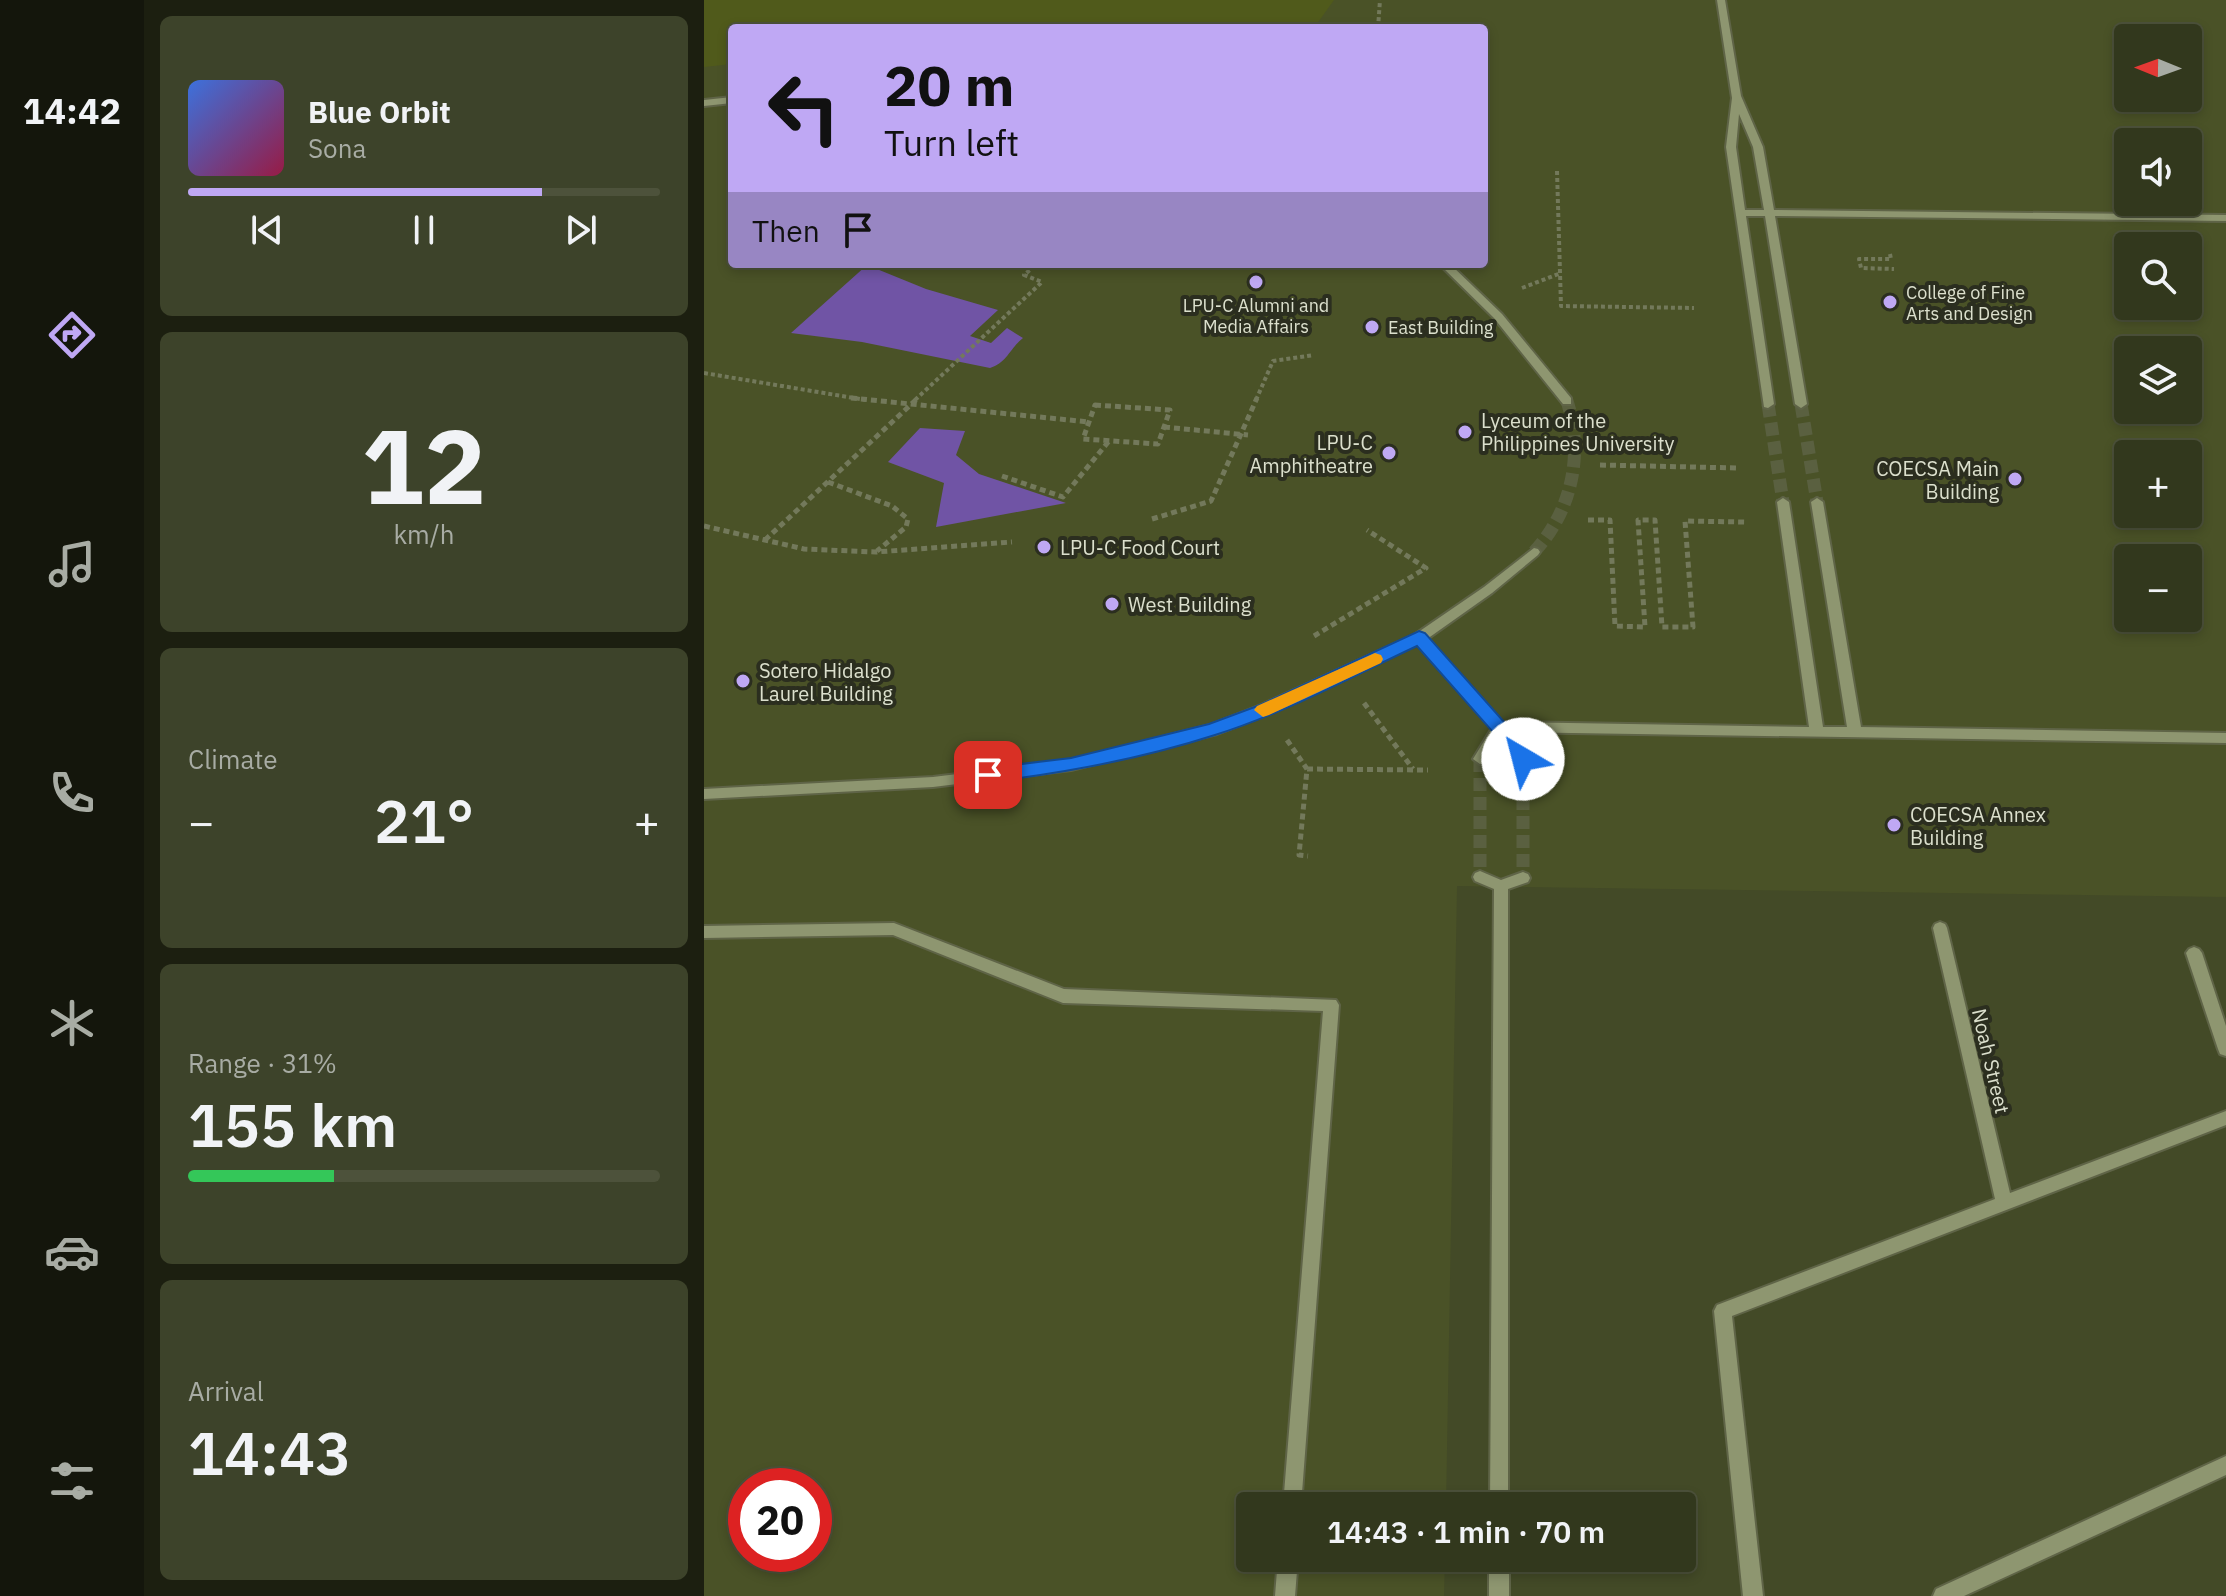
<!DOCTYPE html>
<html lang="en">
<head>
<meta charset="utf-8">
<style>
	:root { --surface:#32381d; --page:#3d432a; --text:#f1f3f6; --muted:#a8aca4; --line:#4d523b; --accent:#bfa8f4 }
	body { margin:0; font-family:"IBM Plex Sans",sans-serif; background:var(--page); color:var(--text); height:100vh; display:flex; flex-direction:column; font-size:30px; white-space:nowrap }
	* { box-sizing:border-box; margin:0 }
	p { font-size:26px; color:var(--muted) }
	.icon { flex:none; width:44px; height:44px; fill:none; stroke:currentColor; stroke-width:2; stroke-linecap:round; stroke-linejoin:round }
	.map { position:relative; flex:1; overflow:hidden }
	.panel { display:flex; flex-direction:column; gap:16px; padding:16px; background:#1c1f10; width:560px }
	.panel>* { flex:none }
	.banner { position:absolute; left:24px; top:24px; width:760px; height:244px; border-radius:8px; box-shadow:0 4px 12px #0003,0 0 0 2px var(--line); background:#bfa8f4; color:#111; overflow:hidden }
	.needle { width:52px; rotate:271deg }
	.tools { position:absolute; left:1410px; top:24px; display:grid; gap:16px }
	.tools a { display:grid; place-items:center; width:88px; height:88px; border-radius:8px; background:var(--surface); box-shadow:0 4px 12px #0003,0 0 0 2px var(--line); font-size:40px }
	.speed { position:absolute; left:24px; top:1468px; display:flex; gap:16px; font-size:40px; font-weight:700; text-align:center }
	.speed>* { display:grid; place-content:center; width:104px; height:104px; border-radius:50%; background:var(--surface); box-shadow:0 4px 12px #0003,0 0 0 2px var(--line); line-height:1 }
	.speed .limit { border:12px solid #d22; background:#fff; color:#111 }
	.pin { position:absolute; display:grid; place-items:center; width:68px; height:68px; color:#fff; margin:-34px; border-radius:16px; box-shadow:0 4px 12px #0006 }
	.me { position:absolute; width:88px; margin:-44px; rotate:323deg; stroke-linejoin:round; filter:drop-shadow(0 0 6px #0008) }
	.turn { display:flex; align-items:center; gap:28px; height:168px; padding:0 24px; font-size:36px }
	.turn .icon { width:104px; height:104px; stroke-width:2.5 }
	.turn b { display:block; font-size:56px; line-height:68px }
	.then { display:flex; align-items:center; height:76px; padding:0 24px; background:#0003; gap:16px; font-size:30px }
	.big { font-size:60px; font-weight:600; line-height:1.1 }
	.panel .tile { flex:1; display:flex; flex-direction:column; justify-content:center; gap:12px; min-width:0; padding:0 28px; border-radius:12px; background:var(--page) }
	.panel .dial { align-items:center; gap:0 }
	.dial b { font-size:104px; line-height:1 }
	.song { display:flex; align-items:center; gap:24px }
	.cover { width:96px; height:96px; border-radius:12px; background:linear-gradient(135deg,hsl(220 70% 55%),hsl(340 70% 35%)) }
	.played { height:8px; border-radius:4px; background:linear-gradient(90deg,var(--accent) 75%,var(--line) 75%) }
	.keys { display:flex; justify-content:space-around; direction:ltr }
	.heat { display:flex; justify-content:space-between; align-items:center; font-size:44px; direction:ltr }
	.charge { height:12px; border-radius:6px; background:linear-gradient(90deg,#34c759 31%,var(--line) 0) }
	.trip { position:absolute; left:532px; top:1492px; width:460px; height:80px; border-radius:8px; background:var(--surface); box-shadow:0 4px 12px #0003,0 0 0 2px var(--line); font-weight:600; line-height:80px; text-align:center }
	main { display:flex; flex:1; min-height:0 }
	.menu { display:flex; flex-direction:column; width:144px; justify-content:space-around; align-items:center; background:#14160c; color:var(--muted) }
	.menu .icon { width:56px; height:56px }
	.menu .active { color:var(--accent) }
	.menu b { font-size:36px; color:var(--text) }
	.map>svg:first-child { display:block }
</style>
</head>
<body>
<main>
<nav class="menu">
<b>14:42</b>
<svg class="icon active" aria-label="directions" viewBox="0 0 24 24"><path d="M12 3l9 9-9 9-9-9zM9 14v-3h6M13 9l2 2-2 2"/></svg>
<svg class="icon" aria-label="music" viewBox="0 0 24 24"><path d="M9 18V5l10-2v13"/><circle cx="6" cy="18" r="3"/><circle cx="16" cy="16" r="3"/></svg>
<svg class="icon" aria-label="phone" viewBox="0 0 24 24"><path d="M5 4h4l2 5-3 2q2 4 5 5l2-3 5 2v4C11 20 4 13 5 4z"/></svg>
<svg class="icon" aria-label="climate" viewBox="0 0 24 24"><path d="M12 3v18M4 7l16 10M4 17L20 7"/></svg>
<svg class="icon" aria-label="car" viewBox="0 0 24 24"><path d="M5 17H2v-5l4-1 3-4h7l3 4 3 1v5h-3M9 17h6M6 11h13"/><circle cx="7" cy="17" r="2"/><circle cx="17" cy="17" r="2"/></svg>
<svg class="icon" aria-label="filters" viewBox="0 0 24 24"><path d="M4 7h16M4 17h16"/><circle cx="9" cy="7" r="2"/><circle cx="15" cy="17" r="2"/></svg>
</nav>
<section class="panel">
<div class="tile">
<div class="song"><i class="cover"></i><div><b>Blue Orbit</b><p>Sona</p></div></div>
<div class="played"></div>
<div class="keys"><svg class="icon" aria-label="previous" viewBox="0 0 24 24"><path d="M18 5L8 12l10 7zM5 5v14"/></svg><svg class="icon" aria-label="pause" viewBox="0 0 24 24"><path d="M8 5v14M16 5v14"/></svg><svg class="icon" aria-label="next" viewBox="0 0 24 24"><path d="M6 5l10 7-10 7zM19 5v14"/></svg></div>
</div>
<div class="tile dial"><b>12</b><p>km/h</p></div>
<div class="tile"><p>Climate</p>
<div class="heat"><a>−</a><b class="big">21°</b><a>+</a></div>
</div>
<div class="tile"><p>Range · 31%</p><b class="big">155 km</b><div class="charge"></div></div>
<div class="tile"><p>Arrival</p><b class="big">14:43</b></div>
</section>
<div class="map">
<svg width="1522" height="1596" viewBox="0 0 1522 1596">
	<rect width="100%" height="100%" fill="#434a27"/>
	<path fill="#4a5227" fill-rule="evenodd" d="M0 0H1522V897L753 886 742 1506H546V1558H741L740 1596H0ZM28 28H780V264H28ZM1424 38H1484V98H1424ZM1424 142H1484V202H1424ZM1424 246H1484V306H1424ZM1424 350H1484V410H1424ZM1424 454H1484V514H1424ZM1424 558H1484V618H1424ZM42 1486H110V1554H42Z"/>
	<path fill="#505a1b" d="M0 0H630L610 28H28V64L0 67Z"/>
	<path fill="#7054a5" d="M163 265 222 289 294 310 266 336 287 343 303 328 319 338C306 348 303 363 286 368L158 342 87 333Z
		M216 428 261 431 252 455 275 474 362 503 232 527 240 483 184 462Z"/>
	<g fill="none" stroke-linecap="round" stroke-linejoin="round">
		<path stroke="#5a6040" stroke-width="13" stroke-dasharray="13 6" stroke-linecap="butt" d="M1064 404 1079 502
			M1097 404 1113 502
			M830 552C868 511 880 454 863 401
			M776 759V877
			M819 759V878"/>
		<defs>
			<path id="minor" d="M1013 0H1021L1037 96 1059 147 1070 210 1522 215V221L1071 216 1103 404 1097 408 1091 404 1061 216H1042L1070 404 1064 408 1060 407 1022 147 1028 98ZM1035 114 1049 147 1060 210H1041L1032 147Z
				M28 97V103L0 106V100Z
				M735 264H746L798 314 867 398V404H859L790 318Z
				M1079 498 1085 502 1119 727H1143L1107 502 1113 498 1119 502 1157 727 1522 733V743L807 732 824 755 826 759 824 763H814L796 738 781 763 776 764 769 759 788 728 713 644 567 713 513 734 367 770 229 787 0 799V789L229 777 367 760 506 725 557 705 710 635 780 587 830 548 834 549 836 552 834 555 788 593 723 639 798 722 1105 727 1073 502Z
				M776 871 797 880 819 872 824 874 826 878 824 882 804 889V1506H786L790 889 771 881 769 877 771 873Z
				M1236 922 1241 924 1243 928 1306 1193 1522 1111V1125L1028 1316 1059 1596H1039L1010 1311 1013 1305 1291 1199 1229 928 1231 924Z
				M190 923 360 989 632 1000 635 1005 597 1506H579L619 1011 359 1003 189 935 0 938V926Z
				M1490 947 1495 949 1498 953 1522 1026V1056L1516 1054 1514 1049 1482 953 1485 949Z
				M1522 1456V1475L1260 1596H1229L1232 1589Z
				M574 1558H594L591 1596H571Z
				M785 1558H805V1596H785Z"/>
		</defs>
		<use href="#minor" stroke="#5f6447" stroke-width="4"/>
		<path stroke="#73795b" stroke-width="4" stroke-dasharray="4 3" stroke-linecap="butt" d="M674 28 676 0
			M853 171 857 306 990 308
			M1186 254 1187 259H1155L1157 268 1190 269
			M818 288 857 273
			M0 373 162 400
			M211 400 338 282 320 275 333 264
			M552 400 569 361 610 355"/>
		<path stroke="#73795b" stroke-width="5" stroke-dasharray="6 4" stroke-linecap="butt" d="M147 398 385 422
			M391 405 466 410 454 444 379 439Z
			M460 427 544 435
			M896 465 1034 468
			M298 476 359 497 405 441
			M124 482 188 506 204 519 202 527 173 551
			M448 519 507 501 553 398
			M884 520H906L911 626 941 627 934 520H951L958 627H989L981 521 1041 522
			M0 526 100 549 172 552 308 542
			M61 540 214 398
			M610 636 722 568 663 530
			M660 703 709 769
			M583 740 603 769 595 855 604 856
			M603 769 724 770"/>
		<use href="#minor" fill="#8e9670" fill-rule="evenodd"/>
	</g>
	<path fill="#1a73e8" stroke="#114b97" stroke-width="2" d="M715 631 721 633 801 723 825 754 828 759 825 764H812L789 732 713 646C647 677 581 713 511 735 437 759 361 773 284 782L275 775 284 768 367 758 505 724 556 705Z"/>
	<path fill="#f59e0b" d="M671 653 677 655 679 659 677 663 565 715 559 717 550 710 553 706Z"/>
	<g fill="#bfa8f4" stroke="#2b2e1f" stroke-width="3">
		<circle cx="552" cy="282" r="8"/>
		<circle cx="1186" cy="302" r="8"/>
		<circle cx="668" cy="327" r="8"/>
		<circle cx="761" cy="432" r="8"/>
		<circle cx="685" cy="453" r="8"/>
		<circle cx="1311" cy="479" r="8"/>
		<circle cx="340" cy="547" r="8"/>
		<circle cx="408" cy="604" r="8"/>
		<circle cx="39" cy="681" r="8"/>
		<circle cx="1190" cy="825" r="8"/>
	</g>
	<g text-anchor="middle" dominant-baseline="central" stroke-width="8" stroke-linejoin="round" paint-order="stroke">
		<g font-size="18" fill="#dce0cd" stroke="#2b2e1f" text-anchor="start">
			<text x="1202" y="292">College of Fine<tspan x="1202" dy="21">Arts and Design</tspan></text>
			<text x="552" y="305" text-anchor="middle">LPU-C Alumni and<tspan x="552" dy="21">Media Affairs</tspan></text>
			<text x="684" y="327">East Building</text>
		</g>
		<g font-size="20" fill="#dce0cd" stroke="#2b2e1f" text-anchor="start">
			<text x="777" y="420">Lyceum of the<tspan x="777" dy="23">Philippines University</tspan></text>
			<text x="669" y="442" text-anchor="end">LPU-C<tspan x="669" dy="23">Amphitheatre</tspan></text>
			<text x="1295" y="468" text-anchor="end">COECSA Main<tspan x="1295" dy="23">Building</tspan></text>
			<text x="356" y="547">LPU-C Food Court</text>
			<text x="424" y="604">West Building</text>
			<text x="55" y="670">Sotero Hidalgo<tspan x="55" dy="23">Laurel Building</tspan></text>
			<text x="1206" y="814">COECSA Annex<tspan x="1206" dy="23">Building</tspan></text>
		</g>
		<g font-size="20" fill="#dce0cd" stroke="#2b2e1f">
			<text transform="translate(1287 1061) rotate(77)">Noah Street</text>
		</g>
	</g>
</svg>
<div class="tools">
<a><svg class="needle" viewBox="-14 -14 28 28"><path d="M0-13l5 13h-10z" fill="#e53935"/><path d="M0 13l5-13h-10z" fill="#a8aca4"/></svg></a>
<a><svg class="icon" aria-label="sound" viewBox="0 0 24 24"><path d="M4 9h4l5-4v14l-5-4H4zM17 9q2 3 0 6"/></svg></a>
<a><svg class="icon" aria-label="search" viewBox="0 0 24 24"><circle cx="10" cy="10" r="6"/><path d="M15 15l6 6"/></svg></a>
<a><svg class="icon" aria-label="layers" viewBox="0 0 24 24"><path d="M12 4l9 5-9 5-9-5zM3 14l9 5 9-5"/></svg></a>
<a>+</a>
<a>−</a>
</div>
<div class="speed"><div class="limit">20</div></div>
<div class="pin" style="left:284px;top:775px;background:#d93025"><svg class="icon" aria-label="arrive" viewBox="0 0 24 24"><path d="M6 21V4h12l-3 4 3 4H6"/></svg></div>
<svg class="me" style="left:819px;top:759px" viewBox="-20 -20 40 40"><circle r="19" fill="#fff"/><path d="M0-13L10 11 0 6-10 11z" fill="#1a73e8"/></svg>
<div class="trip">14:43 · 1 min · 70 m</div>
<div class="banner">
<div class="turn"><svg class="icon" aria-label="left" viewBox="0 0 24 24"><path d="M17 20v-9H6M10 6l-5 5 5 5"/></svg><div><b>20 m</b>Turn left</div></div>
<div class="then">Then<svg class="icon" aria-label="arrive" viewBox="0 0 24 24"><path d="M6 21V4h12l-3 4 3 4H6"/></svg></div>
</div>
</div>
</main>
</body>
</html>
